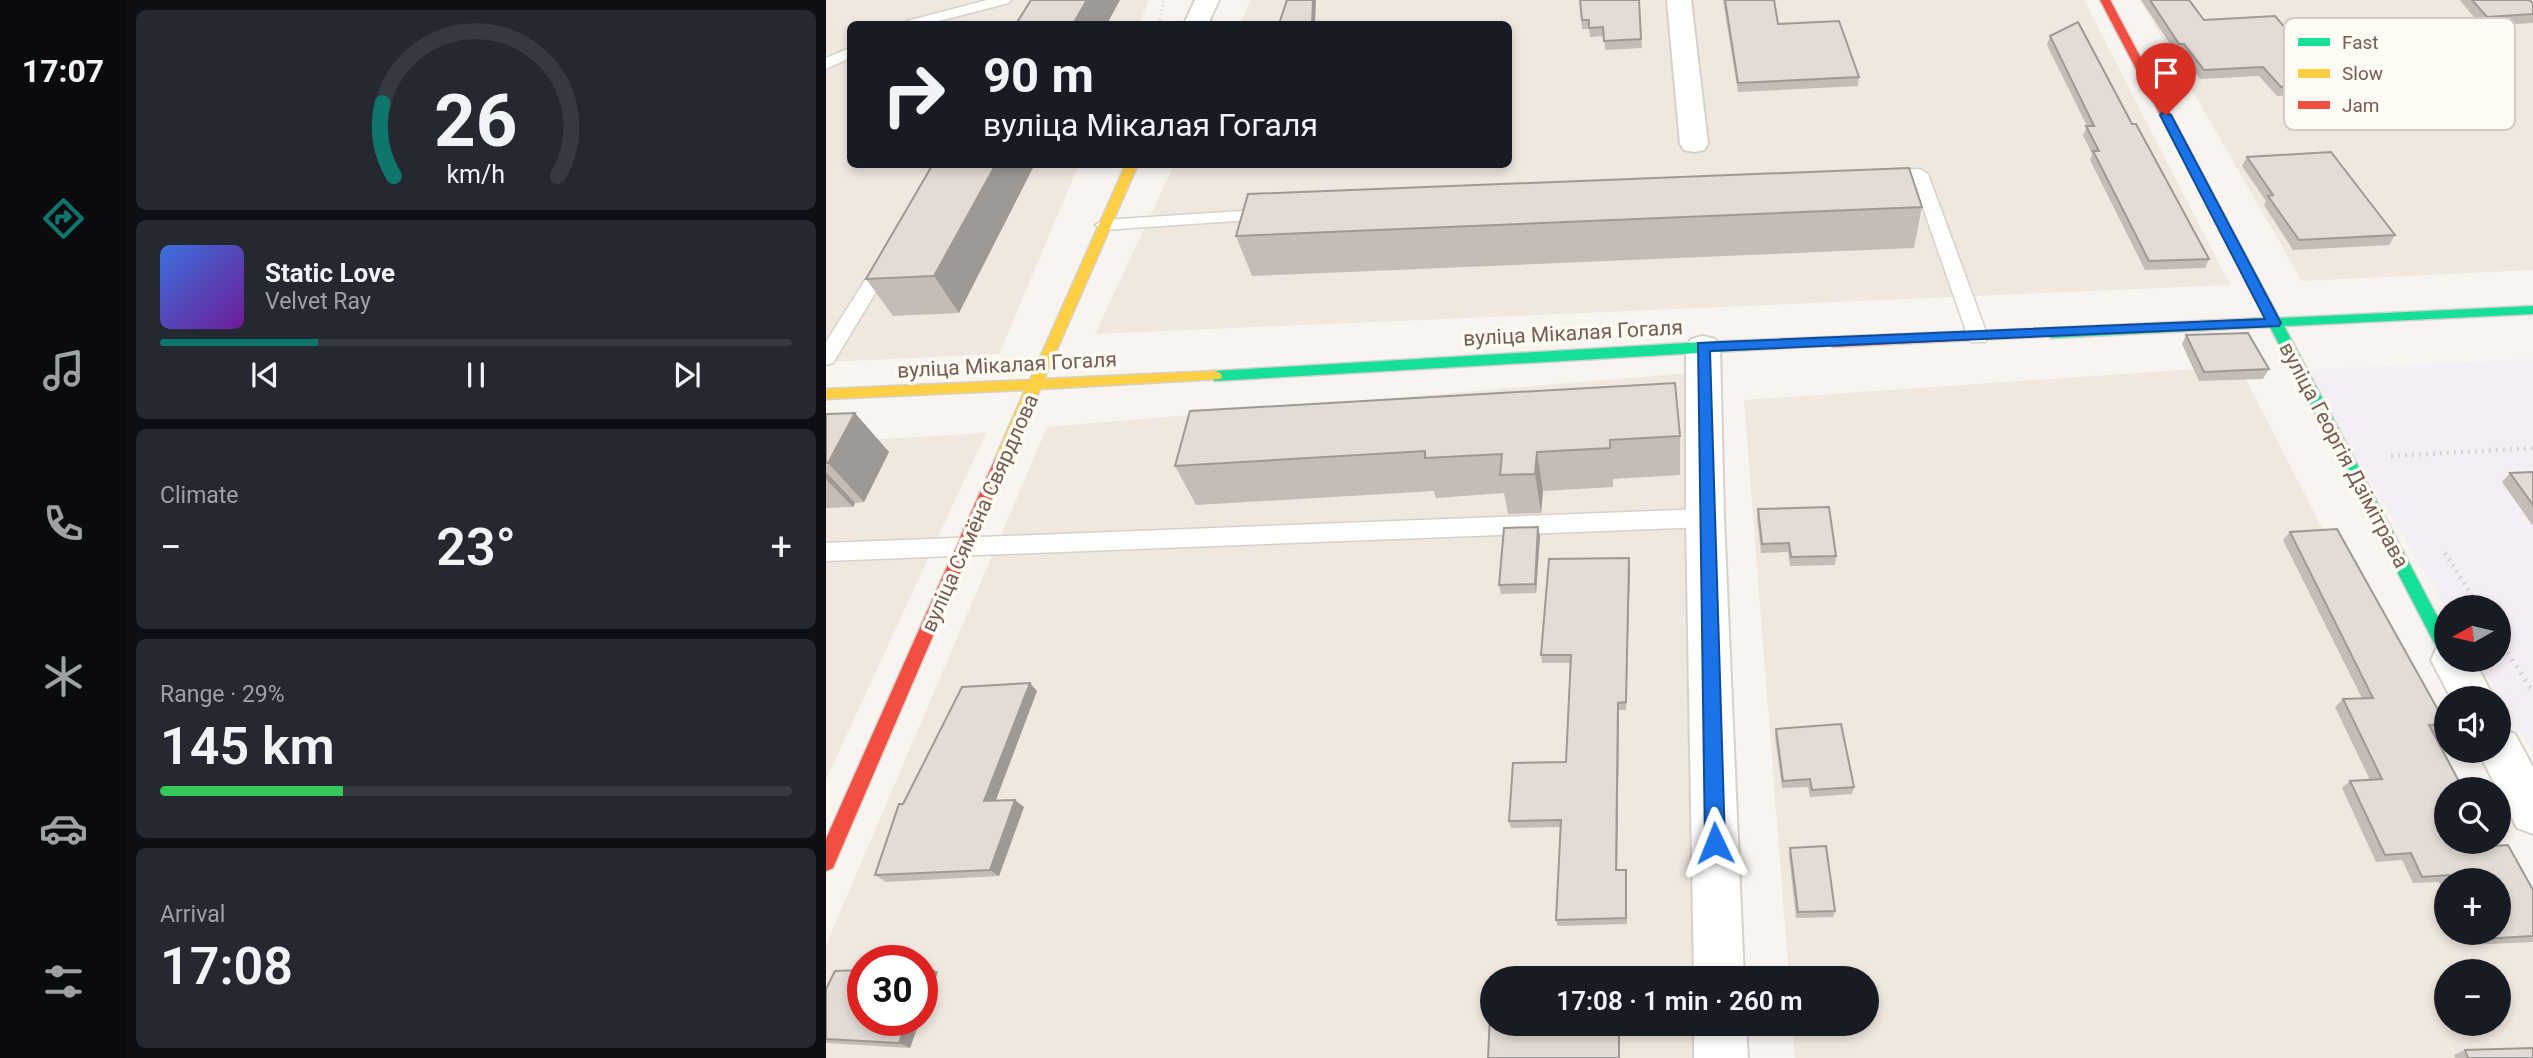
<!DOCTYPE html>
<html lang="en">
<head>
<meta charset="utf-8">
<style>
	:root { --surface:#171b24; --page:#242831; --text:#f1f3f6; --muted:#9ea1a6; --line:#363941; --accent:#0f766e }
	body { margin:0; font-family:Roboto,sans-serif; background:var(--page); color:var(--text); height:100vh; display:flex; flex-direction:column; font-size:26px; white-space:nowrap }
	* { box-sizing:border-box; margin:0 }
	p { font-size:23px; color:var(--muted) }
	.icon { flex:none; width:38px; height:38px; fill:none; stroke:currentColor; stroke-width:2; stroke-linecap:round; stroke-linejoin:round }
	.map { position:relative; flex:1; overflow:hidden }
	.side { display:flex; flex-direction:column; gap:10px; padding:10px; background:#0d0f14; width:700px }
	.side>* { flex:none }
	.hud { position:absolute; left:21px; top:21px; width:665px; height:147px; border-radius:10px; box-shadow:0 4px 10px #0003; background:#171b24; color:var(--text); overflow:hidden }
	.needle { width:46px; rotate:262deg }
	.fabs { position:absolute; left:1608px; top:595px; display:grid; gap:14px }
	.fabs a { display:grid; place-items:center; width:77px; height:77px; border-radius:50%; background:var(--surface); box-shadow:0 4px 10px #0003; font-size:35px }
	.speed { position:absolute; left:21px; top:945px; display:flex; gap:14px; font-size:35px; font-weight:700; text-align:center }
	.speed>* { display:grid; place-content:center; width:91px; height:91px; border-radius:50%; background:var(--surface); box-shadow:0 4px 10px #0003; line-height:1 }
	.speed .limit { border:10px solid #d22; background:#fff; color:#111 }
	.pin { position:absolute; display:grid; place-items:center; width:60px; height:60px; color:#fff; margin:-72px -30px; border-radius:50% 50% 50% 0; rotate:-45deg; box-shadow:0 0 7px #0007 }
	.pin .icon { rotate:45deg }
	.me { position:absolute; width:77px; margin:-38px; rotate:358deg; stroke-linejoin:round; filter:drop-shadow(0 0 5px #0008) }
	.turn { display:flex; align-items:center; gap:24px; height:147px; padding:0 21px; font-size:32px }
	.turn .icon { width:91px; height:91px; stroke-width:2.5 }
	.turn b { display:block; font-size:49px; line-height:60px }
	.big { font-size:52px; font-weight:600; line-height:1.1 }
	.side .widget { flex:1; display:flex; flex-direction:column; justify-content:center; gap:10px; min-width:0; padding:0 24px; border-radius:10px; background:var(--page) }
	.side .dial { align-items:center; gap:0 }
	.dial svg { height:182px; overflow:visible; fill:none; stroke:var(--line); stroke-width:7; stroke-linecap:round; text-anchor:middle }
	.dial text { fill:var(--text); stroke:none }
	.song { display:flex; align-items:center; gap:21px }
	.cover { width:84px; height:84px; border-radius:10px; background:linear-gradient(135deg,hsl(220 70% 55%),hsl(280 70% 35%)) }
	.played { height:7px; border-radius:4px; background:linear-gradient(90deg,var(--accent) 25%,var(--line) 25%) }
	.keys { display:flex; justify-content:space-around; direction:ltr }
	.heat { display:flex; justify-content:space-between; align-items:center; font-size:38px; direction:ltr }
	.charge { height:10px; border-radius:5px; background:linear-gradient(90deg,#34c759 29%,var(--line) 0) }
	.trip { position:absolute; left:654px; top:966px; width:399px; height:70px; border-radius:35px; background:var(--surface); box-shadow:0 4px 10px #0003; font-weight:600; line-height:70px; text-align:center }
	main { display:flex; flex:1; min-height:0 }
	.tabs { display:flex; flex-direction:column; width:126px; justify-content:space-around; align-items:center; background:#090b0e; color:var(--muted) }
	.tabs .icon { width:49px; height:49px }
	.tabs .current { color:var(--accent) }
	.tabs b { font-size:32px; color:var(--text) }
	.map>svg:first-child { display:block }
</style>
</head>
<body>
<main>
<nav class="tabs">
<b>17:07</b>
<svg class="icon current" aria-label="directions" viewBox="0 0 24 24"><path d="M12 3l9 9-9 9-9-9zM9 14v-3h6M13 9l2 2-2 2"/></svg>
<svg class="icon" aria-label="music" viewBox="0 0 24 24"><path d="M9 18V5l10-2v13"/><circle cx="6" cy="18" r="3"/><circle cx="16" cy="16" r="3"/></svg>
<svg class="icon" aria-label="phone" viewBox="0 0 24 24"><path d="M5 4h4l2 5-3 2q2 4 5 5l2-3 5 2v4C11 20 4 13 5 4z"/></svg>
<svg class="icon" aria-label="climate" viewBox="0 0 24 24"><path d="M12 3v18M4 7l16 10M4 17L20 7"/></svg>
<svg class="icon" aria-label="car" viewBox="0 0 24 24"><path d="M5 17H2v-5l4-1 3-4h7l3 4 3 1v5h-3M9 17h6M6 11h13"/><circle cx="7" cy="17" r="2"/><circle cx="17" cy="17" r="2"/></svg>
<svg class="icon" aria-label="filters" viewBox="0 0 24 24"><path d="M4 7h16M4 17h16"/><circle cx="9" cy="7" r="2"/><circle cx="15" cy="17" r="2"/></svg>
</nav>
<section class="side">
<div class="widget dial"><svg viewBox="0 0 100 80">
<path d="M14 69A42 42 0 1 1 86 69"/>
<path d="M14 69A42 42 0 0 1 9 37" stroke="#0f766e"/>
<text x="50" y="56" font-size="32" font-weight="700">26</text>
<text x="50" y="72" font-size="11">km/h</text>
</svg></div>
<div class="widget">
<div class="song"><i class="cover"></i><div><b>Static Love</b><p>Velvet Ray</p></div></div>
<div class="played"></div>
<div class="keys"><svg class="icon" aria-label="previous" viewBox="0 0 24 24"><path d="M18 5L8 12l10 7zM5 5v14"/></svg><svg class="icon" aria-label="pause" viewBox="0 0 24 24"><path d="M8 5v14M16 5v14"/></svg><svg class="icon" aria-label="next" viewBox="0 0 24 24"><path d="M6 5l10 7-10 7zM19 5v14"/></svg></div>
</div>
<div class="widget"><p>Climate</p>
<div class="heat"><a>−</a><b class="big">23°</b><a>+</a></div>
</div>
<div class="widget"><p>Range · 29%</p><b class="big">145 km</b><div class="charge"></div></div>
<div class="widget"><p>Arrival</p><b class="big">17:08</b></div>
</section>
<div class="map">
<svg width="1707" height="1058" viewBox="0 0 1707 1058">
	<rect width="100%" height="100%" fill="#f8f5f0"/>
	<path fill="#f0e7df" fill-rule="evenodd" d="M0 0H323L313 24H24V164L253 165 173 354 0 362Z
		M425 0H1258L1404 285 269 334 348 165 682 164V24H414Z
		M1314 0H1686L1707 22V270L1476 281Z
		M1413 366 1630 789H1620V842H1657L1707 938V1058H969L966 1024H1041V978H963L918 400ZM1620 880H1673V933H1620ZM1620 971H1673V1024H1620Z
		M874 372 877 978H667V1024H877V1058H0V945L221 427ZM37 961H96V1020H37Z
		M160 433 0 780V442Z"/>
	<path fill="#f5eef4" d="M1707 359V752L1651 660H1673V607L1620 608 1478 370Z"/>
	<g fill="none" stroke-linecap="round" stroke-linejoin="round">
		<defs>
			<path id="lane" d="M161 0H185L183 3 101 24H79L81 21Z
				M24 48V58L0 69V58Z
				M1094 169 1102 174 1162 337 1159 342H1145L1142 337 1087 179 1053 181 1044 176 1053 171Z
				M446 209 452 210 455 214 452 218 278 230 269 225 278 220Z
				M61 253 70 259 7 363 0 365V342L55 255Z
				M879 509 887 512 890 518 887 524 879 527 0 561V543Z"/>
			<path id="street" d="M369 0H393L382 24H358Z
				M841 0H865L882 144 878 150 868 152 858 150 854 144Z
				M877 336 889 339 894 347 898 518 918 978H868L860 518V347L865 339Z
				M1620 644V660H1648L1668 698H1625L1605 660 1611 647Z
				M1673 728 1689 734 1707 767V834L1691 828 1652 751H1673Z
				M868 1024H920L922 1058H868Z"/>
			<path id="fast" d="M1415 254 1421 258 1453 318 1707 306V314L1458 326 1620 633V656L1614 654 1444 327 1225 338 1218 333 1225 328 1440 318 1409 258Z
				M1007 337 1012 339 1014 342 1012 345 389 381 382 376 389 371 877 342Z"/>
			<path id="slow" d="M300 164H312L218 379 389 371 394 373 396 376 394 379 214 389 183 459 176 465 169 459 199 390 0 399V389L204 380Z"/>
			<path id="jam" d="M1274 0H1284L1421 258 1419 261 1415 262 1409 258Z
				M1225 328 1230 330 1232 333 1230 336 1007 347 1000 342 1007 337Z
				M176 453 183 459 7 868 0 871V839L169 459Z"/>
		</defs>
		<use href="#lane" stroke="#d6d1cb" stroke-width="3"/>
		<use href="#street" stroke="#d6d1cb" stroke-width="4"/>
		<use href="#fast" stroke="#d6d1cb" stroke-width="3"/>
		<use href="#slow" stroke="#d6d1cb" stroke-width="3"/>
		<use href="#jam" stroke="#d6d1cb" stroke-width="3"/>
		<path stroke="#dad4d1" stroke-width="3.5" stroke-dasharray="1 3.5" stroke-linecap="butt" d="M333 24 338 0"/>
		<path stroke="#dad4d1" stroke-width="4.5" stroke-dasharray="2 5" stroke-linecap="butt" d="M1565 456 1707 448
			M1619 553 1653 607"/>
		<path stroke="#dad4d1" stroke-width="5" stroke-dasharray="2 6" stroke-linecap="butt" d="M1673 639 1707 692"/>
		<use href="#lane" fill="#fefefd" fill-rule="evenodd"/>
		<use href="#street" fill="#fefefd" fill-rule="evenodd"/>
		<use href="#fast" fill="#16e098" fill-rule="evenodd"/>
		<use href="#slow" fill="#ffcf43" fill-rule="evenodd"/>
		<use href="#jam" fill="#f24e42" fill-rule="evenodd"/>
	</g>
	<path fill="#c3bcb7" d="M754 0H813L816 48 779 50 778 36 764 37 763 29H756Z
		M897 0H948L952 24 1033 77 1032 86 912 92Z
		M1315 0H1363L1378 20 1507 84 1502 93 1451 96 1433 76 1374 79 1355 53H1350Z
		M1634 0H1703L1707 3V23L1655 26Z
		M1224 36 1306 124 1383 259 1379 268 1319 270 1264 160 1266 154 1257 135 1261 126 1221 45Z
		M1421 157 1569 235 1563 245 1467 250 1438 205 1440 201 1416 166Z
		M107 164 133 313 67 316 40 279Z
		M1096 207 1088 248 426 276 410 236Z
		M1360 335 1443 369 1437 379 1373 381 1356 344Z
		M0 414 63 452 38 502 29 503 27 507 0 508Z
		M854 436V475L787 479V487L717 491 715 513 682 514 678 493 610 498 608 491 370 505 349 466Z
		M1707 472V526L1676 482 1684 473Z
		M932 509 1010 556 1009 565 964 566 962 552 935 553 931 518Z
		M1464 532 1620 724 1611 731 1607 732 1668 846 1707 890V942L1643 945 1638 933H1673V880H1620V897L1613 882 1587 883 1576 860 1550 862 1516 788 1524 781 1544 780 1509 707 1517 699 1536 698 1457 540Z
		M714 536 710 593 675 594 673 585Z
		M804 567 800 710H793L791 870 801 876V924L732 926 730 920 734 827 685 828 683 821 740 762 744 663H716L715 655Z
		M211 691 169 800 198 807 173 876 60 882 49 875 77 804Z
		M950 729 1028 787 1026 794 984 797 982 787 956 788 949 737Z
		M964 848 1009 911 1007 917 970 918 963 855Z
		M0 989 37 1020H94L84 1048 0 1043Z
		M1639 1050 1707 1058H1629L1628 1055Z"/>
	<path fill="#9f9995" d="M261 0H294L281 24H247Z
		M487 0H490L489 24H486Z
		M170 164H209L133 313 108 276Z
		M29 413 63 452 38 502 2 463Z
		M711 452 717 491 715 513 709 474Z
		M0 472 29 503 27 507 0 479Z
		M712 527 714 536 710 593 709 584Z
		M803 558 804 567 800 710V702Z
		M204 683 211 691 167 808 158 801Z
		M792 703 793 710 791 876 790 870Z
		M189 800 198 807 173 876 164 870Z
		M102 967 112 972 96 1015V982Z
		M81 1020H94L84 1048 73 1043Z"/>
	<path fill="#e3dbd5" stroke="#9f9995" stroke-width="2" d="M205 0H261L247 24H190Z
		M461 0H487L486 24H453Z
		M754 0H813L815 39 778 41 777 27 763 28V20H756Z
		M899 0H948L952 24 1013 21 1033 77 912 83Z
		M1324 0H1363L1378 20 1449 16 1507 84 1455 87 1437 67 1378 70 1358 44H1353Z
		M1646 0H1703L1707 3V14L1661 17Z
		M1252 22 1306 124H1310L1383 259 1323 261 1267 151H1273L1260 126H1268L1224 36Z
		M1505 152 1569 235 1473 240 1442 196 1447 195 1421 157Z
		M107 164H170L108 276 40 279Z
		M1083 168 1096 207 410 236 422 194Z
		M1422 333 1443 369 1378 372 1360 335Z
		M849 383 854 436 784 440V448L711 452 709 474 674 475 676 454 599 458V451L349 466 364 411Z
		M29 413 2 463H0V414Z
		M1707 472V505L1684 473Z
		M1003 507 1010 556 965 557 963 543 936 544 932 509Z
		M712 527 709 584 673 585 678 528Z
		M1511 529 1620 724 1603 725 1637 789H1620V842H1665L1668 846 1682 845 1707 890V936L1654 939 1651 933H1673V880H1626L1623 875 1596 877 1585 853 1559 855 1524 781 1556 779 1517 699 1547 698 1464 532Z
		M803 558 800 702 792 703 790 870H800V918L730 920 735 820 683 821 687 763 740 762 745 655H715L723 559Z
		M204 683 158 801 189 800 164 870 49 875 73 804H77L136 687Z
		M1015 724 1028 787 986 790 984 779 957 781 950 729Z
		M1000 846 1009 911 972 912 964 848Z
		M96 967H102L96 982Z
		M37 970V1020H81L73 1043 0 1039V989L9 971Z
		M665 993H667V1024H793V1058H662Z
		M1707 1048V1058H1642L1639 1050Z"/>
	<path fill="#1a73e8" stroke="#114b97" stroke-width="2" d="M1336 113 1345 115 1455 323 1453 326 884 351 899 843 896 849 889 852 882 849 879 843 872 343 1439 319 1334 115Z"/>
	<g text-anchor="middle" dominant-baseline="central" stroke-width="7" stroke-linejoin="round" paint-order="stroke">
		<g font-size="21" fill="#765d51" stroke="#fefaf4">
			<text transform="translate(747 333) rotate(-3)">вуліца Мікалая Гогаля</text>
			<text transform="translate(181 365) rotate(-3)">вуліца Мікалая Гогаля</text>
			<text transform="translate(1518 455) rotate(62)">вуліца Георгія Дзімітрава</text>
			<text transform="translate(154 513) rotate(-66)">вуліца Сямёна Свярдлова</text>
		</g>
	</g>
	<rect x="1458" y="18" width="231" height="112" rx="10" fill="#fefaf4" stroke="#d5cbc3" stroke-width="2"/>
	<rect x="1472" y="38" width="32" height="8" fill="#16e098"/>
	<rect x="1472" y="69" width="32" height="9" fill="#ffcf43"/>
	<rect x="1472" y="101" width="32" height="8" fill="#f24e42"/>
	<g font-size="19" fill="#765d51">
		<text x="1516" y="49">Fast</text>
		<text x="1516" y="80">Slow</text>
		<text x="1516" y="112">Jam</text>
	</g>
</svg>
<div class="fabs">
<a><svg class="needle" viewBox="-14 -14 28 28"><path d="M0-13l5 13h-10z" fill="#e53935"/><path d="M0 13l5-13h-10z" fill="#9ea1a6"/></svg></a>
<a><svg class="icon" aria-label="sound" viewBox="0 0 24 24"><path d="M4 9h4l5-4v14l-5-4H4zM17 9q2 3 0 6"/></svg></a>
<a><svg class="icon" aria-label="search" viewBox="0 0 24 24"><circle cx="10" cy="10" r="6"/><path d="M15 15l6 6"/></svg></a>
<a>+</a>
<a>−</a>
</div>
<div class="speed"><div class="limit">30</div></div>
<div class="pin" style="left:1340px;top:115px;background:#d93025"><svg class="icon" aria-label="arrive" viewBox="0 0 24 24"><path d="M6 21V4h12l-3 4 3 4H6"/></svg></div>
<svg class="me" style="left:889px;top:843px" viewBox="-20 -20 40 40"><path d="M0-17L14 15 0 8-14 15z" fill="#1a73e8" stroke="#fff" stroke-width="4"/></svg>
<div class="trip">17:08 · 1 min · 260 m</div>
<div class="hud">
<div class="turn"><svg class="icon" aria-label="right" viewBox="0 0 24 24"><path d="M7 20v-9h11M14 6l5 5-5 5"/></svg><div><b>90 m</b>вуліца Мікалая Гогаля</div></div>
</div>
</div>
</main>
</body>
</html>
